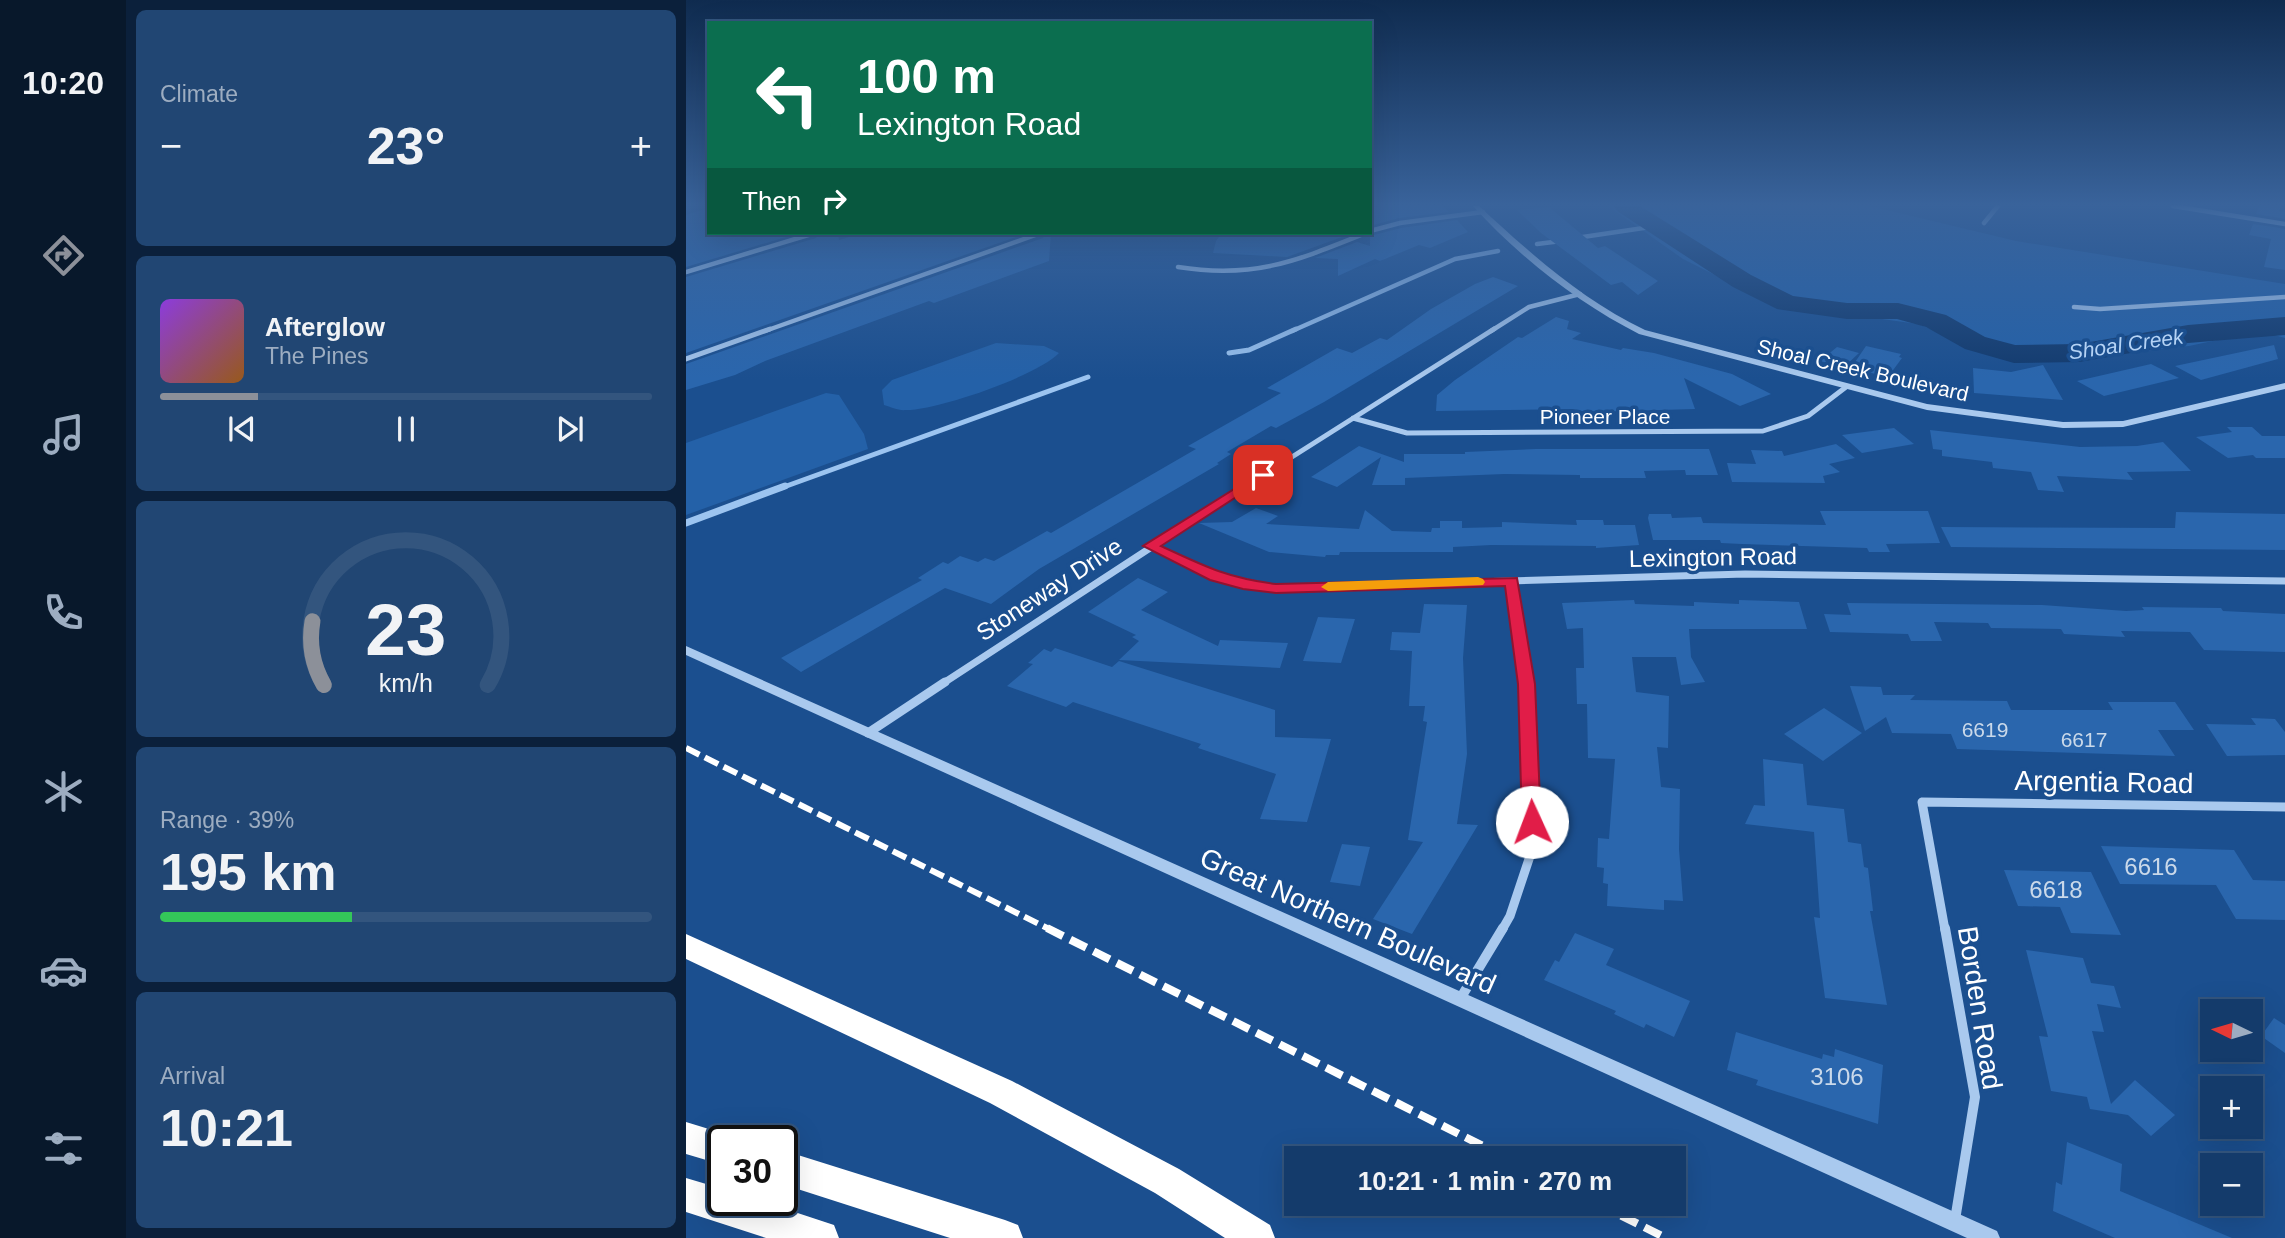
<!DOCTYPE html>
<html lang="en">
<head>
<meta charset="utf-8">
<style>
	:root { --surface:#143b6b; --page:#214673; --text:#f1f3f6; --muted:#9dadc1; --line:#33557e; --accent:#8c9099 }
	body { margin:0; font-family:Helvetica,sans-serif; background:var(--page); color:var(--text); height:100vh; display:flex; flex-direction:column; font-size:26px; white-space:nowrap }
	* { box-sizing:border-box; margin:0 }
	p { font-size:23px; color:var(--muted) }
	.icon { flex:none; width:38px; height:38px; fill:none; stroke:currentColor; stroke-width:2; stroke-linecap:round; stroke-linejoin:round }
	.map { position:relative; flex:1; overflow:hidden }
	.panel { display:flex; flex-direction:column; gap:10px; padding:10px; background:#0b203b; width:560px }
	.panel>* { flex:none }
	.guide { position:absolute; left:21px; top:21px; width:665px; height:214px; border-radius:0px; box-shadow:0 7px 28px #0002,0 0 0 2px var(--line); background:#0b6e4f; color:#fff; overflow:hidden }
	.needle { width:46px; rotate:275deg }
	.fabs { position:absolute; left:1514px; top:999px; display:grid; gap:14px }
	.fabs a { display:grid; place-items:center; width:63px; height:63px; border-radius:0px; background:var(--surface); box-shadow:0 7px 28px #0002,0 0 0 2px var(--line); font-size:35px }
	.speed { position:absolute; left:21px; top:1125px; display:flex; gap:14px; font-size:35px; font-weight:700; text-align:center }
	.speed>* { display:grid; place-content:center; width:91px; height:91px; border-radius:50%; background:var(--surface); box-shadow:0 7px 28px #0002,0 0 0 2px var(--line); line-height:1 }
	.speed .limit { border:4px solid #111; border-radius:10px; background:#fff; color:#111 }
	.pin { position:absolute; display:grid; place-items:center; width:60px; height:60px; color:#fff; margin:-30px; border-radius:14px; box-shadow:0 4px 10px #0006 }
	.me { position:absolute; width:77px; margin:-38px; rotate:358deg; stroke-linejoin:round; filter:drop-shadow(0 0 5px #0008) }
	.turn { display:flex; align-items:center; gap:24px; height:147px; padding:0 35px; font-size:32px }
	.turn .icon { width:91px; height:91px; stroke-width:2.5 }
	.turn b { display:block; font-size:49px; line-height:60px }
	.then { display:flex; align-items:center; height:66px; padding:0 35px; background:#0003; gap:14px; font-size:26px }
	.big { font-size:52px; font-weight:700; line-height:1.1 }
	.panel .tile { flex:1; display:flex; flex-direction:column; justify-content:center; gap:10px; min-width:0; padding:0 24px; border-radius:10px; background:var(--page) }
	.panel .dial { align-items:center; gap:0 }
	.dial svg { height:182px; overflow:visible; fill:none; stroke:var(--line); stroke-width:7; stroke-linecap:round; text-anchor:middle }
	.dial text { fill:var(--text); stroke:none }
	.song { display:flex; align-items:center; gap:21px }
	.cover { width:84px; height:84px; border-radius:10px; background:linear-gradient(135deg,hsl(270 70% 55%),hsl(30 70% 35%)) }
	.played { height:7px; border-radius:4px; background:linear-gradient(90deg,var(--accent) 20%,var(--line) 20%) }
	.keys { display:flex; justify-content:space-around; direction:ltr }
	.heat { display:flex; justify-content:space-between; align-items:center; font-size:38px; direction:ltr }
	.charge { height:10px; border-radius:5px; background:linear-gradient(90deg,#34c759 39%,var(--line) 0) }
	.trip { position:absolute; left:598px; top:1146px; width:402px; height:70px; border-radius:0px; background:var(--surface); box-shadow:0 7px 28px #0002,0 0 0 2px var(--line); font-weight:700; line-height:70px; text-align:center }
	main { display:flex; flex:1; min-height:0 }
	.tab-bar { display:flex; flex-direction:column; width:126px; justify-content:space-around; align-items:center; background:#08182b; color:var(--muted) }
	.tab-bar .icon { width:49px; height:49px }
	.tab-bar .current { color:var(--accent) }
	.tab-bar b { font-size:32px; color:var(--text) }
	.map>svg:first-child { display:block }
</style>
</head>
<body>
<main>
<nav class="tab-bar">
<b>10:20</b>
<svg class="icon current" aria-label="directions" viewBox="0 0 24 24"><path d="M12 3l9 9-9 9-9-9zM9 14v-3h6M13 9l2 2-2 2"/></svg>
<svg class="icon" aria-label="music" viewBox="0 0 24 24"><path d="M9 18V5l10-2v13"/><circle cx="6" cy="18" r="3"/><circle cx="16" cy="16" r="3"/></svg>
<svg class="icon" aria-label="phone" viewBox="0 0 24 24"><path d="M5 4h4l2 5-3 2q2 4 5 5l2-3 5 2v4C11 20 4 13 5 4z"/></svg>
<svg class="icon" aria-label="climate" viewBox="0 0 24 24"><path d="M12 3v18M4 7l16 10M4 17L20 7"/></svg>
<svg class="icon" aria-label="car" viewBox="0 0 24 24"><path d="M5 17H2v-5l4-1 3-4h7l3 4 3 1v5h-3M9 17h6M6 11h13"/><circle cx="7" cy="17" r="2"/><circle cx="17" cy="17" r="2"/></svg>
<svg class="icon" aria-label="filters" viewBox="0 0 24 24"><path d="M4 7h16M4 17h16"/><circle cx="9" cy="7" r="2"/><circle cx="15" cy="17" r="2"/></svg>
</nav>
<section class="panel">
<div class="tile"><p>Climate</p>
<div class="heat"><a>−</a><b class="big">23°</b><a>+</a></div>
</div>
<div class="tile">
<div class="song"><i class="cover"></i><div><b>Afterglow</b><p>The Pines</p></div></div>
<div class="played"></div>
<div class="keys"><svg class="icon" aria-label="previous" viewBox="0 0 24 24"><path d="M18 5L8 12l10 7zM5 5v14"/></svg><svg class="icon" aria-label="pause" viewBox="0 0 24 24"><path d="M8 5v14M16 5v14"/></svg><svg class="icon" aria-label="next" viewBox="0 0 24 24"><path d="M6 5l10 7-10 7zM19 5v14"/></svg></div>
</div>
<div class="tile dial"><svg viewBox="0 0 100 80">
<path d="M14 69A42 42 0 1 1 86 69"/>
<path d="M14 69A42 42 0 0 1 9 41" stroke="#8c9099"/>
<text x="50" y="56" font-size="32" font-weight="700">23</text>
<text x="50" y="72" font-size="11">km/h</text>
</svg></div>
<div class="tile"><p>Range · 39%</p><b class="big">195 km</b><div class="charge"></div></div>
<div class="tile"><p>Arrival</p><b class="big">10:21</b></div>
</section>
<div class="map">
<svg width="1599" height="1238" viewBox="0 0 1599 1238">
	<rect width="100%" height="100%" fill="#1b4f8f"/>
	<path fill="#2461a8" d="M922 206H1184L1330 241 1599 284V338L1574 331 1503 346 1390 358 1309 355 1232 324 1087 304 997 259Z
		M310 343 358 346 373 353C351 376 252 410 220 410 213 411 205 407 198 405L196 390 206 380Z
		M140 393 153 395 178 434 182 449 0 515V443Z"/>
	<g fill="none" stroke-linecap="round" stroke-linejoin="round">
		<path stroke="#9cc4f0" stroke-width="4.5" d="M890 238 971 226
			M851 244 875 241
			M606 331 769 259 812 251"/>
		<path stroke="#9cc4f0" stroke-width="5" d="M543 353 563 350 610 329
			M95 488 402 377"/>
		<path stroke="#9cc4f0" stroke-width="7" d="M0 523 99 486"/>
		<path fill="#123a6d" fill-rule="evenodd" d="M928 206H954L1065 275 1107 296 1161 303H1212L1260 315 1299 337 1329 345 1393 344 1502 325 1599 317V335L1502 343 1393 362 1328 363 1279 349 1240 327 1211 319H1161L1091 309 1047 287 931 211Z"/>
	</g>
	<path fill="#2a66ad" d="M696 206H757L763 212 713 218 684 226V208Z
		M1573 206H1595L1593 211 1599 212V219L1570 214Z
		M863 207 912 248 919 246 972 281 952 295 936 282 925 285 855 233 831 210Z
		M23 208V233H113L0 267V215Z
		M771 220 782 232 744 248 733 245 694 261 689 259 652 276V259L629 258 671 242 684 246V236L715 228Z
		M1567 224 1588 227 1585 239 1563 235Z
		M1588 227 1599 229V270L1578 267Z
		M134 233H152L153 240 177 233H341L0 353V277L130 238Z
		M360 233H365L363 261 248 303 243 301 79 361 49 375 0 390V364L357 238Z
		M536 233H641L656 237 601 257 527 253 530 241Z
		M807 277 832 286 638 402 590 428 585 426 541 452 545 454 531 463 533 464 353 569 305 604 259 588 115 672 95 658 236 580 232 578 257 562 262 564 274 556 292 562 299 558 308 561 361 531 365 533 510 449 502 446 595 393 581 388 651 348 666 353 694 338 701 340 745 309 789 284Z
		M870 317 883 321 881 329 895 333 886 339 935 350 937 348 968 353 1046 374 1085 394 1054 406 998 378 1009 409 901 412 886 409 750 411 751 395 769 380 832 337 836 338Z
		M1588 345 1592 359 1515 380 1489 366Z
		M1180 346 1215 354 1213 357 1216 358 1202 377 1165 368Z
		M1151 347 1173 353 1158 367 1134 361Z
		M1465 364 1493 378 1418 396 1391 381Z
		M1357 365 1377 400 1288 393 1287 368 1325 372Z
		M1541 427H1566L1576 436H1599V458H1570L1567 455 1542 458 1510 437 1546 432Z
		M1208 428 1228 444 1176 453 1156 435Z
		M1244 430 1394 447 1451 446 1477 442 1505 471 1441 472 1447 480 1371 476 1378 492 1352 490 1345 472 1307 468 1306 462 1256 456V450L1247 449Z
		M1150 444 1169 458 1143 464 1154 472 1137 476 1139 483 1046 482 1041 463 1070 464 1065 450 1096 451 1098 456Z
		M673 446 718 462V454H779V452L850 449H1023L1032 475H1000L999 470 958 471 960 478H894V475L818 474 719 478V485H686L695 457 651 487 625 477Z
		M570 508 592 516 580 524 673 529 679 510 706 531 745 532 746 528H754V521H776V528L816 527V522L891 525 890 520H917L918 525H949L953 545 910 548V546L805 545 767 547V552H654L653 555H640L639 557 583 552 513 523 546 522Z
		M1134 511H1242L1254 543 1200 544 1204 552H1183L1181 548 1056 544 1035 543 1034 540H967L962 518 963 514H985L986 518 1015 517 1017 523 1140 525Z
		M1490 512 1599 514V550L1265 547 1255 527 1489 528Z
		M452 578 482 592 455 610 532 646 534 640 602 643 594 668 433 660 453 641 446 637 450 635 402 612Z
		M948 600 949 604 1008 606V602L1053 604V600L1113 602 1121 629H1003L1005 657 1019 682 995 685 990 657H946L950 692 983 696 982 748 971 747 975 787 994 789 993 849 997 901 978 900V910L921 906 922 884 917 883 918 868 911 867 912 838 923 839 929 759 902 758 901 704H891L890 668H898L897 628 881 629 876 603Z
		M1161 603 1356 605 1440 611 1458 610 1456 607 1535 608 1537 611 1599 614V652L1518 650 1504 632 1435 631 1439 637 1378 634 1375 629 1305 628 1302 623 1248 622 1256 641H1225L1222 634 1144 632 1138 614 1165 615Z
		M738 604 781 605 777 658 781 754 771 824 792 825 726 934 687 919 737 842 722 840 741 722 737 721 739 706H723L726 651 704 650 706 632 734 633Z
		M632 617 669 619 655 663 617 661Z
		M369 648 426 667 433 661 589 710V737L645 739 621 822 574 819 590 774 512 748 515 744 387 702 380 707 321 686 347 664 342 663 358 649 365 652Z
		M1164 686 1195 687 1197 695H1229L1224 700 1321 701 1325 710H1427L1422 702H1489L1508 730H1472L1489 756 1271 749 1265 734 1206 733 1200 717 1179 731Z
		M1138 708 1176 733 1137 761 1098 734Z
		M1565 718 1589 719 1599 732V755L1541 756 1520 724 1570 725Z
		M1077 759 1117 764 1121 805 1158 809 1162 842 1175 844 1178 867 1182 868 1187 911H1184L1201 1005 1139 998 1128 917 1134 918 1128 832 1059 824 1068 805 1079 806Z
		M656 844 684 847 674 886 644 882Z
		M1415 846 1548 850 1567 880 1599 881V920L1550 919 1530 885 1434 884Z
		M1318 870 1405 872 1435 935 1385 933 1374 907 1332 906Z
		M889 933 928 949 920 965 1004 1001 988 1037 960 1024 958 1028 928 1014 930 1011 858 980 869 960 873 962Z
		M1340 950 1397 958 1405 983 1428 986 1435 1008 1411 1004 1418 1032 1406 1031 1425 1104 1449 1080 1489 1115 1465 1136 1442 1115 1404 1109 1401 1097 1365 1091 1353 1036 1362 1037Z
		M1588 1018 1599 1025V1053L1575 1036Z
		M1050 1032 1136 1059 1137 1054 1148 1057 1149 1049 1197 1065 1192 1124 1070 1085 1072 1080 1041 1070Z
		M1381 1142 1436 1164 1434 1191 1546 1238H1429L1367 1211 1370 1182 1376 1185Z"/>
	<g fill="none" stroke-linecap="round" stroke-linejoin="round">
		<path stroke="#a9c9ee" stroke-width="4.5" d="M1487 206 1599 224
			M1298 223 1312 206
			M684 231 714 223 797 212
			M492 267C569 279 610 261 680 233
			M0 272 129 233
			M1388 307 1414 309 1599 297
			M79 331 355 233
			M805 331 843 307 894 294"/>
		<path stroke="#a9c9ee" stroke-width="5" d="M0 359 84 329
			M667 418 721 433 1077 431 1122 416 1160 387
			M557 488 808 329"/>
		<path stroke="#a9c9ee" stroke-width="7" d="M464 546 539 578 590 588 1059 574 1599 581
			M826 581 841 684
			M256 684 559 486"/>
		<path stroke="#a9c9ee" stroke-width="9" d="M182 733 259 682
			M816 930 824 916 846 850 841 682
			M1259 930 1236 802 1599 807"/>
		<path stroke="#a9c9ee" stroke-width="10" d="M1259 928 1289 1097 1269 1220
			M774 999 817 928"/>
		<path fill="#a9c9ee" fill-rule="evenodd" d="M787 206H793C844 253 896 300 959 330L1241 404 1377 422 1437 421 1599 383V389L1437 427 1377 428 1241 410 953 334C893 304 832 256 787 206Z
			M0 646 1311 1231 1314 1238H1281L0 655Z"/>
		<path fill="#fff" fill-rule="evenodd" d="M0 934 326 1081 493 1169 584 1225 589 1238H539L469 1193 304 1103 0 959Z
			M0 1122 49 1137 50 1141H37V1165L0 1154Z
			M96 1150 319 1220 332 1225 337 1238H264L96 1184Z
			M0 1178 37 1189V1200H72L148 1225 153 1238H80L0 1212Z"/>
		<path stroke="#fff" stroke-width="6" stroke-dasharray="15 6" stroke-linecap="butt" d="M0 748 365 930"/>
		<path stroke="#fff" stroke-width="8" stroke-dasharray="18 8" stroke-linecap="butt" d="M361 928 821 1158
			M912 1204 980 1238"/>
	</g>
	<linearGradient id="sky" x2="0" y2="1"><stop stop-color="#0f2b4f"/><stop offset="0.54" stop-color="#39639b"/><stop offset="1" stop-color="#39639b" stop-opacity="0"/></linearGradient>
	<rect width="1599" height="379" fill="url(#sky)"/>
	<path fill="#e11d48" stroke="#92132f" stroke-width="2" d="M577 471 581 472V477L475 546C518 566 541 578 590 584L831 578 849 684 855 822 852 828 846 830 839 828 836 822 832 684 819 586 590 593 557 589 524 580 457 546Z"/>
	<path fill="#f59e0b" d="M792 577 797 579 799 582 797 585 642 591 635 587 642 582Z"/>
	<g text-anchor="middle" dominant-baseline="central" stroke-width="7" stroke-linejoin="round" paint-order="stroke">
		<g font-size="21" font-style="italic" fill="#b5d3f5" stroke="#1b4f8f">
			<text transform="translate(1440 344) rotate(-8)">Shoal Creek</text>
		</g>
		<g font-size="21" fill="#fff" stroke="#1b4f8f">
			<text transform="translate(1177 370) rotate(13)">Shoal Creek Boulevard</text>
			<text x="919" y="416">Pioneer Place</text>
		</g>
		<g font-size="21" fill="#cad9ea">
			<text x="1299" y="729">6619</text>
			<text x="1398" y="739">6617</text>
		</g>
		<g font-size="24" fill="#fff" stroke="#1b4f8f">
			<text transform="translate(1027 557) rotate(-1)">Lexington Road</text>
			<text transform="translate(363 589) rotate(-33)">Stoneway Drive</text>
		</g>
		<g font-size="24" fill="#cad9ea">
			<text x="1465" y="866">6616</text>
			<text x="1370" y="889">6618</text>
			<text x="1151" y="1076">3106</text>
		</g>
		<g font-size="28" fill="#fff" stroke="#1b4f8f">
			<text transform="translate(1418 782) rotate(1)">Argentia Road</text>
			<text transform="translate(662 921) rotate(24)">Great Northern Boulevard</text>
			<text transform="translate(1294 1008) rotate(81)">Borden Road</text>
		</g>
	</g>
</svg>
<div class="fabs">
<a><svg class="needle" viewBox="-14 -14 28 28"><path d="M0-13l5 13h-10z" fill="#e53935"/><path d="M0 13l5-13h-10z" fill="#9dadc1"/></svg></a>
<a>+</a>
<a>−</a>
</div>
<div class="speed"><div class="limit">30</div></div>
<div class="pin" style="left:577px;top:475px;background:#d93025"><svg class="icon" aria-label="arrive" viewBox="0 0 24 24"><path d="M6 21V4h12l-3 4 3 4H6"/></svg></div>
<svg class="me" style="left:846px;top:822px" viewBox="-20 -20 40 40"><circle r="19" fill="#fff"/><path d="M0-13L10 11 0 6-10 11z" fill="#e11d48"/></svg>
<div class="trip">10:21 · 1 min · 270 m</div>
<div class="guide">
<div class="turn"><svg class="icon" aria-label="left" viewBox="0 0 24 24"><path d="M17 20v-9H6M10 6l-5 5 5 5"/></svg><div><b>100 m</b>Lexington Road</div></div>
<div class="then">Then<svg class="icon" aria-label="right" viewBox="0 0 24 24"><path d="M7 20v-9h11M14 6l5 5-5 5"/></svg></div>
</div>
</div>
</main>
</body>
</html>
